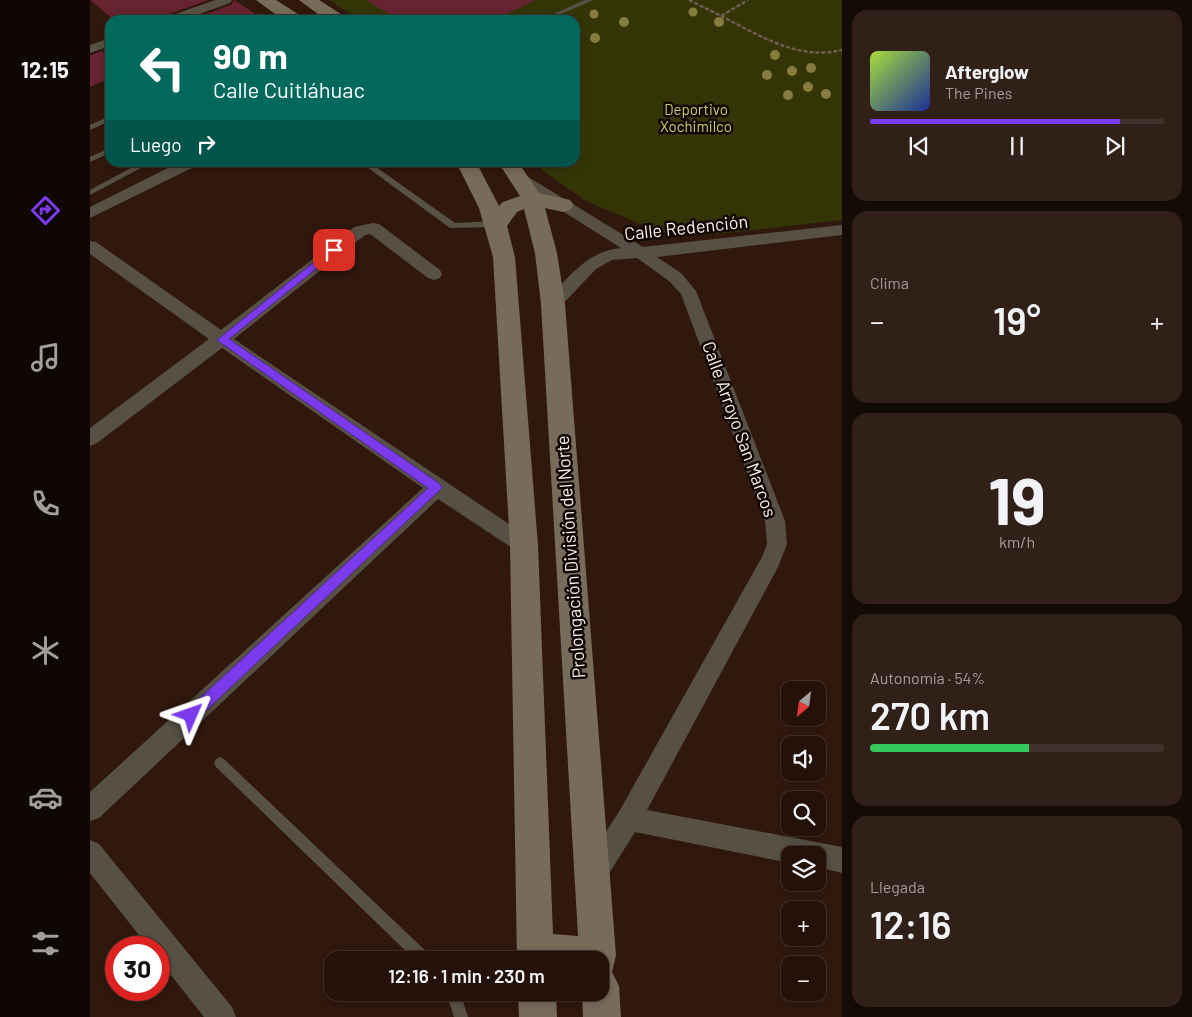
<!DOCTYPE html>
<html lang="es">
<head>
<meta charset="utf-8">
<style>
	:root { --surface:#24120a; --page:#302018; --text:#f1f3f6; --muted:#a39e9c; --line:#41322b; --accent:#7c3aed }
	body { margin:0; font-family:Barlow,sans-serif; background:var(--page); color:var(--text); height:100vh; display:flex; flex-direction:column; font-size:19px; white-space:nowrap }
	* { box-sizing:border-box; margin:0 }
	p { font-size:16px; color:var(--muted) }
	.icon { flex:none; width:28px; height:28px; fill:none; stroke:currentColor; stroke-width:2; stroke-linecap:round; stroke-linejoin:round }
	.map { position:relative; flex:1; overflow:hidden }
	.panel { display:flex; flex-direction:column; gap:10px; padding:10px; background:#140a06; width:350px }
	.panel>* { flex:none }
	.top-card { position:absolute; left:15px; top:15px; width:475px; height:152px; border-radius:15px; box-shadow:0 2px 8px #0003,0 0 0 1px var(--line); background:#00695c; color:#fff; overflow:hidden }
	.needle { width:32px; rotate:209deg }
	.controls { position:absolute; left:691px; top:681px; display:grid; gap:10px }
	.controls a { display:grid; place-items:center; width:45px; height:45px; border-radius:10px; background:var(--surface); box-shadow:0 2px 8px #0003,0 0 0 1px var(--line); font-size:25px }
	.speed { position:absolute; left:15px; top:936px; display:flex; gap:10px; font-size:25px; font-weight:700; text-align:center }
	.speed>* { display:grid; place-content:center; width:65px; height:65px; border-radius:50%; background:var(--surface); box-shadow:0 2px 8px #0003,0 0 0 1px var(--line); line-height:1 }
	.speed .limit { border:8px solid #d22; background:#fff; color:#111 }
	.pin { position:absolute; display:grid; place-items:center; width:42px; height:42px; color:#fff; margin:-21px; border-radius:10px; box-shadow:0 2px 8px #0006 }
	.me { position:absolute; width:55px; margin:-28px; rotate:47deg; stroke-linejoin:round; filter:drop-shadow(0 0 4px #0008) }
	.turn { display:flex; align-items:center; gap:18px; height:105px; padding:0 25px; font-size:22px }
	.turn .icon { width:65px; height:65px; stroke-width:2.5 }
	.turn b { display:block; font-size:35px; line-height:42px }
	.then { display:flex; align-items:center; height:48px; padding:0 25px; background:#0003; gap:10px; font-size:19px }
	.big { font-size:38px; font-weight:600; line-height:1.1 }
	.panel .card { flex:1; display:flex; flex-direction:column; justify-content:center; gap:8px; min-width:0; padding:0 18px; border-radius:15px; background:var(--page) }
	.panel .dial { align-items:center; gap:0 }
	.dial b { font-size:65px; line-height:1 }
	.song { display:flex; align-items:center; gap:15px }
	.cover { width:60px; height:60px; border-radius:8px; background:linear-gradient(135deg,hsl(80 70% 55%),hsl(230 70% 35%)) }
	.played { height:5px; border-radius:2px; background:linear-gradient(90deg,var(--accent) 85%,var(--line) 85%) }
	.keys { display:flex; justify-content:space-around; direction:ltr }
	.heat { display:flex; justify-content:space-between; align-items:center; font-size:28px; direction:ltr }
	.charge { height:8px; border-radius:4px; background:linear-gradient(90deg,#34c759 54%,var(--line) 0) }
	.trip { position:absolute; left:234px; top:951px; width:285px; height:50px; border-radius:15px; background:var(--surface); box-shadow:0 2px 8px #0003,0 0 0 1px var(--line); font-weight:600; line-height:50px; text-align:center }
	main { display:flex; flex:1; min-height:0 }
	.dock { display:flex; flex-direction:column; width:90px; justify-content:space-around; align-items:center; background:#0e0704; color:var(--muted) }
	.dock .icon { width:35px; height:35px }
	.dock .active { color:var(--accent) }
	.dock b { font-size:22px; color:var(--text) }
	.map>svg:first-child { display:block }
</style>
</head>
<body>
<main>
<nav class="dock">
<b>12:15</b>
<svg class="icon active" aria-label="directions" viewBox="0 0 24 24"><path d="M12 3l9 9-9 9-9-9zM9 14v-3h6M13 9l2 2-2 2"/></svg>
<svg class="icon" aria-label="music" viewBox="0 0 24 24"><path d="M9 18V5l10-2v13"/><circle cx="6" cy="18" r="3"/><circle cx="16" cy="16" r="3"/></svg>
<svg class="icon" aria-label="phone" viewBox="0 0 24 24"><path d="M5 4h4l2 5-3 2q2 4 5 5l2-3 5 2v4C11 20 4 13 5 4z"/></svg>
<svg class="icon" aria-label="climate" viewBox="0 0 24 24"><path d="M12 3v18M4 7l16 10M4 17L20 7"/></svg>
<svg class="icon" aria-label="car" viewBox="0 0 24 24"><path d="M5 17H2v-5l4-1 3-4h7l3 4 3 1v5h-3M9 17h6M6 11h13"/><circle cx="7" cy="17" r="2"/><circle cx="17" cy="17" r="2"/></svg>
<svg class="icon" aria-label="filters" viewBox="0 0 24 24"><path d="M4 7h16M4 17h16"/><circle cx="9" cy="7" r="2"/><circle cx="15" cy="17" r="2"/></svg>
</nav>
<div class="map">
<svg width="752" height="1017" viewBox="0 0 752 1017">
	<rect width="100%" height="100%" fill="#30180d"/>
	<path fill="#343506" d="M239 0H752V220L628 234 589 236 569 232 496 201 453 171 446 163 485 162V20H269Z"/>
	<path fill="#662331" d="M0 0H119L76 15 73 20H24Z
		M144 0 175 20H99L141 5Z
		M276 0H445L405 20H309Z
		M11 51 20 58V78L0 87V56Z"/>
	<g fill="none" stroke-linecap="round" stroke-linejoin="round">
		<path stroke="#715d53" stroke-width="2.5" stroke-dasharray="4 2" stroke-linecap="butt" d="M599 0 631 16 658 0
			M631 16C669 35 708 61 752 50"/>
		<path fill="#575045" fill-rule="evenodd" d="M495 0H503L458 20H450Z
			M20 116V121L0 130V125Z
			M20 148V153L0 162V157Z
			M52 162H62L0 195V190Z
			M270 162H279L365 223 406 221 410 224 406 227 360 228Z
			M130 757 134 759 340 955 342 960H325L126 767 124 763 126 759Z
			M356 992H370L378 1017H364Z"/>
		<path fill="#575045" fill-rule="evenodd" d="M125 0H142L140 3 93 20H75L77 17Z
			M20 38V46L0 53V45Z
			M90 162H110L108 165 0 218V207Z
			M430 173 435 175 553 247 752 225V235L567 257 591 273 606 291 695 521 697 544 688 567 557 810 752 847V873L728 867V855H700V863L545 832 513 883 504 887 495 883 491 874 495 865 530 810 672 557 677 544 675 521 591 294 579 281 547 258 522 260 506 269 469 308 463 310 457 308 455 304 457 300C479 277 497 251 531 248L425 181 423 178 425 175Z
			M283 223 289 224 350 270 352 274 350 278 344 280 338 278 280 234 275 235 144 339 441 539 444 545 441 551 434 554 427 551 348 499 9 818 0 821V792L333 488 132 348 7 443 0 446V428L119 339 0 254V241L6 242 131 330 264 227Z
			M0 840 9 844 142 1007 146 1017H114L69 960V948H59L0 873Z"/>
		<path fill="#776b5a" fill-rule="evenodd" d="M166 0H186L211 16 214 20H193Z
			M209 0H229L254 16 257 20H236Z
			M366 162H386L409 206 413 202 430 196 408 162H428L449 193 480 200 484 205 480 210 473 212 455 208 467 253 475 304 526 955 522 972 529 986 531 1017H493L492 992H510V960H427L420 545 403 257 389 208ZM434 209 445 253 451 304 488 936 463 934 448 545 425 257 417 226 427 212Z
			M428 992H466L467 1017H429Z"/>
	</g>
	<g fill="#857c3e">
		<circle cx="603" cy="12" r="4.5"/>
		<circle cx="504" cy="14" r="4.5"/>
		<circle cx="534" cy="22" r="5"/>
		<circle cx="629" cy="22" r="5"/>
		<circle cx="505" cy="38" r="5"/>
		<circle cx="685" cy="55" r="5"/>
		<circle cx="721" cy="68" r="5"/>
		<circle cx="702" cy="71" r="5"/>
		<circle cx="677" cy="75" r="5"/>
		<circle cx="718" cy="87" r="5"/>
		<circle cx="736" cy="94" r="5"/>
		<circle cx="698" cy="95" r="5"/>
	</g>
	<path fill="#7c3aed" stroke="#51269a" d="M244 246 249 250 247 252 139 339 350 484 352 488 106 720 101 722 96 720 94 715 96 711 338 488 127 340Z"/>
	<g text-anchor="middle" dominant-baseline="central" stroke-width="5" stroke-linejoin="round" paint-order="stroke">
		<g font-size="15" fill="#cacd66" stroke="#110603">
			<text x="606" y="109">Deportivo<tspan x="606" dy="17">Xochimilco</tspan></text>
		</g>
		<g font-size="18" fill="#fdefe9" stroke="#110603">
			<text transform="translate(596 227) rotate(-6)">Calle Redención</text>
			<text transform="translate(650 429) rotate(70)">Calle Arroyo San Marcos</text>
			<text transform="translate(480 557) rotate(-94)">Prolongación División del Norte</text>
		</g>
	</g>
</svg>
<div class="controls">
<a><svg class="needle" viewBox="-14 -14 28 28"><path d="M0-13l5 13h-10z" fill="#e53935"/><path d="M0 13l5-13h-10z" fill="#a39e9c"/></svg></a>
<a><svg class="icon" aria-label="sound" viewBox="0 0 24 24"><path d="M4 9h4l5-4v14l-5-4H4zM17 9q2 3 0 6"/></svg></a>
<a><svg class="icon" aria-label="search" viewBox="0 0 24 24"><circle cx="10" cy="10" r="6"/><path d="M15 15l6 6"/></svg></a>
<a><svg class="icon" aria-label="layers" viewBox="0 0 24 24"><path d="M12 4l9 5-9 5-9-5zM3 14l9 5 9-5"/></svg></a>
<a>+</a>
<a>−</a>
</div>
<div class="speed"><div class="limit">30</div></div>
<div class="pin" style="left:244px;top:250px;background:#d93025"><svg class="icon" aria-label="arrive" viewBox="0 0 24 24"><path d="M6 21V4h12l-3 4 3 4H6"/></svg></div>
<svg class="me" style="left:101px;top:715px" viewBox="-20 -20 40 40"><path d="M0-17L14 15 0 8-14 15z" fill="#7c3aed" stroke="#fff" stroke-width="4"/></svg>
<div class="trip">12:16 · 1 min · 230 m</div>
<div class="top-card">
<div class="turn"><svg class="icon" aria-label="left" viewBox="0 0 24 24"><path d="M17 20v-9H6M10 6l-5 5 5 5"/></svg><div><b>90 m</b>Calle Cuitláhuac</div></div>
<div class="then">Luego<svg class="icon" aria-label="right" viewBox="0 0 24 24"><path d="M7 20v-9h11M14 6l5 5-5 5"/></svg></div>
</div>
</div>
<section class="panel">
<div class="card">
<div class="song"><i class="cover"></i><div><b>Afterglow</b><p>The Pines</p></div></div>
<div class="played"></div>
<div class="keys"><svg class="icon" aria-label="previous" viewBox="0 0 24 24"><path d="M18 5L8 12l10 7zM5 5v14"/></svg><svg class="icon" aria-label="pause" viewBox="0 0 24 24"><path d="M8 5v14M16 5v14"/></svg><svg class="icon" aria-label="next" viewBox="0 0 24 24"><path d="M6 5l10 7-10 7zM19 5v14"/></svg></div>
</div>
<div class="card"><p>Clima</p>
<div class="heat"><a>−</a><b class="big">19°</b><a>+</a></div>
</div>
<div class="card dial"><b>19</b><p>km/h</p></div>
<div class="card"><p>Autonomía · 54%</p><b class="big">270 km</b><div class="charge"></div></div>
<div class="card"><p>Llegada</p><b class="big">12:16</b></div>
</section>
</main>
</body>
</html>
